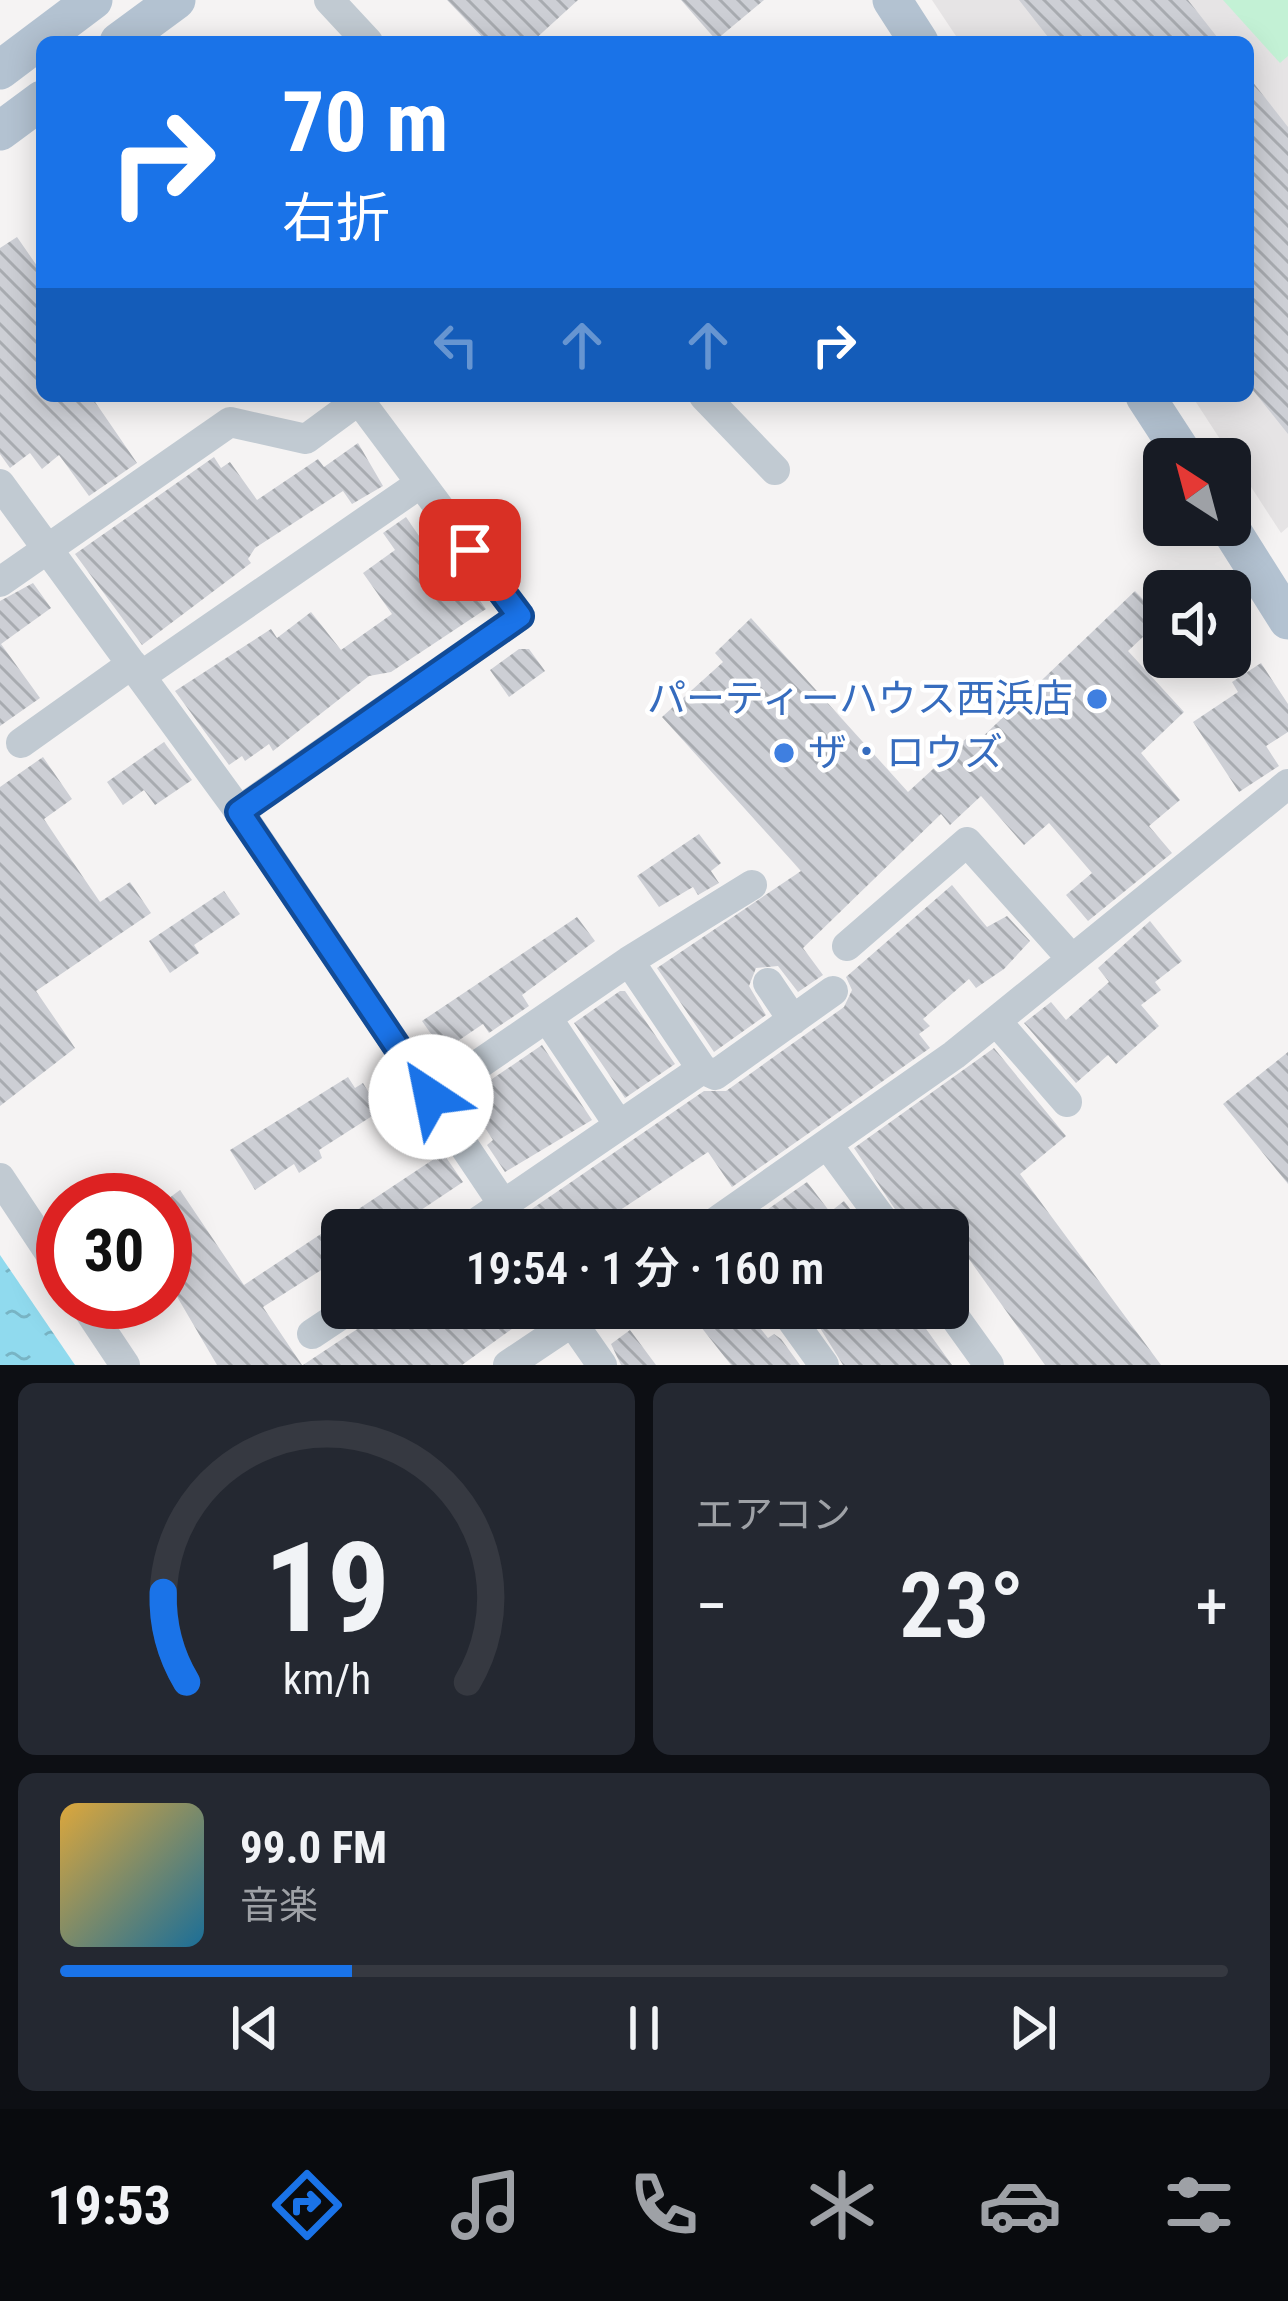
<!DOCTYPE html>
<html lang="ja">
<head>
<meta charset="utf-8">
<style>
	:root { --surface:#171b24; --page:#242831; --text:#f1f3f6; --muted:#9ea1a6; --line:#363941; --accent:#1a73e8 }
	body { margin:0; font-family:"Roboto Condensed","Noto Sans JP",sans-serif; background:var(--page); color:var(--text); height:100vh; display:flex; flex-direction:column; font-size:45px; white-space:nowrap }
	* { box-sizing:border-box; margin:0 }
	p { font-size:39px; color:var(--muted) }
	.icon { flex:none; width:66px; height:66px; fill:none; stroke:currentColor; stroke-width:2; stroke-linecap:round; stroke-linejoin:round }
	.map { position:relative; height:1365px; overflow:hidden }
	.sheet { display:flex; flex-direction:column; gap:18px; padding:18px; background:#0d0f14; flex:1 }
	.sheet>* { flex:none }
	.top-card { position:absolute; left:36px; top:36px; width:1218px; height:366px; border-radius:18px; box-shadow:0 6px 30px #0003; background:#1a73e8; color:#fff; overflow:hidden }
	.needle { width:78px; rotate:324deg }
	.buttons { position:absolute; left:1143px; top:438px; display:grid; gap:24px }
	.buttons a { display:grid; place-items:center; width:108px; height:108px; border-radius:18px; background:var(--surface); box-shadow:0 6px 30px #0003; font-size:60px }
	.speed { position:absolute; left:36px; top:1173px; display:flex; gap:24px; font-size:60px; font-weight:700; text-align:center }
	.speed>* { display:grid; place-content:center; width:156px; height:156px; border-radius:50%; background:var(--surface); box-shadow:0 6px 30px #0003; line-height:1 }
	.speed .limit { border:18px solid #d22; background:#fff; color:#111 }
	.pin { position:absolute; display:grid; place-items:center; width:102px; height:102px; color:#fff; margin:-51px; border-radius:24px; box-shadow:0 6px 18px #0006 }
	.me { position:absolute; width:132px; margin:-66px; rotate:326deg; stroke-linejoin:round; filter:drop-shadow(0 0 9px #0008) }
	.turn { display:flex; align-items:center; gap:42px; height:252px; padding:0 48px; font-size:54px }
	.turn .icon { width:156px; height:156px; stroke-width:2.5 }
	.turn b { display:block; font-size:84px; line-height:102px }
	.lanes { display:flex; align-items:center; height:114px; padding:0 48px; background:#0003; justify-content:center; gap:60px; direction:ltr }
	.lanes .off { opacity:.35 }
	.big { font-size:90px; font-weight:600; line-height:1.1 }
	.sheet .card { flex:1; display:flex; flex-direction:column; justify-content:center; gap:18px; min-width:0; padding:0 42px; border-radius:18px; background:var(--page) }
	.sheet .dial { align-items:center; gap:0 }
	.dial svg { height:312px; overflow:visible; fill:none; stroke:var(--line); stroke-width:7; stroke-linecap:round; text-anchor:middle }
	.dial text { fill:var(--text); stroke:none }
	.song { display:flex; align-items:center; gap:36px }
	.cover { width:144px; height:144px; border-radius:18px; background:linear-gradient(135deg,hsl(40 70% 55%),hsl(200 70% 35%)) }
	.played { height:12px; border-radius:6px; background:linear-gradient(90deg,var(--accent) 25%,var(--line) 25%) }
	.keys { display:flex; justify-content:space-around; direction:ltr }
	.heat { display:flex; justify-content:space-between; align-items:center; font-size:66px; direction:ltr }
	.sheet .tiles { flex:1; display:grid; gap:18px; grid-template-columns:1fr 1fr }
	.card:last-child { grid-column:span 2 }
	.trip { position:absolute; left:321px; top:1209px; width:648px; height:120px; border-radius:18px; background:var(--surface); box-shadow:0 6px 30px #0003; font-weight:600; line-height:120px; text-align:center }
	.tabs { display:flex; height:192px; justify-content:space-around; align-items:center; background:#090b0e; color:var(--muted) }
	.tabs .icon { width:84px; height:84px }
	.tabs .selected { color:var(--accent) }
	.tabs b { font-size:54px; color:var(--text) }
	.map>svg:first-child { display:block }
</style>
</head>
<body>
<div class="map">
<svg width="1288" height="1365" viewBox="0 0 1288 1365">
	<defs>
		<pattern id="water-ripples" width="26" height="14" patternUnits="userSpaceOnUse" patternTransform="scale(3)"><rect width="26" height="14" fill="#90daee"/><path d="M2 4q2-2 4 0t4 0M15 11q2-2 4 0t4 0" fill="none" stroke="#78b4c4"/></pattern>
		<pattern id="building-back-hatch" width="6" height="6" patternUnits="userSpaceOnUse" patternTransform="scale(3)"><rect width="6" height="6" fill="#cdcfd5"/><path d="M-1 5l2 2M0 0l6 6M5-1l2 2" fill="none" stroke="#a8abb0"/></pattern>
	</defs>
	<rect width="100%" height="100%" fill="#f5f3f3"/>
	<path fill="#e6e4e5" d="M932 0H1288V527L1281 533 1192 396H1248V42H960Z"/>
	<path fill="#c3f1d5" d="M1223 0H1288V56L1280 63Z"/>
	<path fill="url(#water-ripples)" d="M0 1255 75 1365H0Z"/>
	<path fill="url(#building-back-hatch)" d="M447 0H578L532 42H487Z
		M681 0H764L716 40Z
		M1019 0H1188L1221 42H1052Z
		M1248 76 1288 127V434L1248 384Z
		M17 237 42 273V396H91L137 463 89 496 59 455 42 469 30 453 10 468 0 454V248Z
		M358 443 383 486 352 504 343 491 255 548 248 559 251 563 142 645 75 554 214 457 221 468 230 462 257 500 318 459 324 467Z
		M406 517 459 594 470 587 486 609 391 672 369 676 273 751 269 744 245 761 242 756 229 765 175 691 271 629 277 638 311 612 341 650 392 614 363 573 395 550 383 533Z
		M33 583 51 608 1 644 40 698 0 726V601Z
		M1135 591 1162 619 1128 651 1184 712 1141 753 1180 800 1149 826 1172 853 1088 921 1066 895 1092 873 1049 823 1024 845 981 796 950 825 941 814 803 948 823 975 798 992 778 966 756 968 749 986 766 1015 714 1052 657 968 801 871 662 717 723 662 715 653 751 618 908 792 969 736 975 744Z
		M519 649H529L545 671 509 697 490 670Z
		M1261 663 1288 704V732L1266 746 1279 766 1239 792 1193 722 1238 692 1232 682Z
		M164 742 192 780 155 805 144 790 123 805 107 782Z
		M43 757 72 799 44 819 62 846 100 902 130 882 151 913 36 991 75 1048 0 1106V787Z
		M699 834 721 863 711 871 719 883 698 895 693 887 659 907 637 876Z
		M952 885 987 927 1007 916 1030 941 1004 969 976 988 969 979 923 1019 930 1026 919 1034 930 1048 732 1187 708 1152 590 1230H501L704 1091H726L844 1007 852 990 846 977Z
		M224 891 240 914 194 945 199 953 170 973 149 941Z
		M577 917 595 941 522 995 529 1006 489 1033 483 1024 443 1051 422 1021Z
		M1150 921 1182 961 1155 982 1161 990 1141 1005 1159 1026 1116 1064 1108 1055 1076 1083 1024 1023 1051 1002 1066 1020 1109 982 1098 968Z
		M620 991H625L675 1064 625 1098 574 1023Z
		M542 1045 592 1120 505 1172 487 1145 493 1140 470 1105 475 1102 470 1094Z
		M994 1048 1066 1136 1020 1174 1161 1365H1045L948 1230 936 1219 922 1230H909L854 1148Z
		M1288 1052V1184L1223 1104Z
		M348 1077 355 1088 363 1083 380 1111 319 1150 322 1158 299 1173 294 1164 255 1190 230 1150Z
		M443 1153 463 1182 391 1230H342V1291L326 1267 263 1307 302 1365H217L165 1276V1201L180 1190 244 1285Z
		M807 1182 830 1212 844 1201 866 1230H738Z
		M389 1308H541L462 1365H303Z
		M726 1308H744L768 1338 774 1334 781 1339 800 1365H731L701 1327Z
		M822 1308H911L952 1365H843L812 1315Z
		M630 1330 656 1365H621L611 1344Z"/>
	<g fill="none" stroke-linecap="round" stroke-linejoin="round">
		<path stroke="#c1cad2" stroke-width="30" d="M329 0 368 42
			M704 396 775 470
			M0 484 239 811 503 1204
			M0 582 230 422 306 439 359 400 520 616 239 811
			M141 676 421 483
			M21 743 132 664
			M847 946 967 842 1071 958
			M768 983 793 1020
			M547 1018 619 1125
			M996 1021 1067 1102
			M702 1069 715 1075 833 991
			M431 1097 629 961 752 885
			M827 1144 890 1230
			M0 1178 63 1273
			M466 1230 702 1069 629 961
			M704 1230 954 1055 1288 784
			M83 1302 125 1365
			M783 1308 824 1365
			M948 1308 989 1365
			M572 1322 602 1365
			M312 1334 351 1308
			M508 1365 593 1308"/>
		<path stroke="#b3c2d1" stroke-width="39" d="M892 0 919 42
			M119 42 176 0
			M0 70 93 0
			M0 131 42 100
			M1145 396 1186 459
			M1228 525 1288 620"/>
	</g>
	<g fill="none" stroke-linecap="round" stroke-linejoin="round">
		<defs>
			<path id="route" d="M431 1097 239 812 520 616 470 550"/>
		</defs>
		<use href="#route" stroke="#114b97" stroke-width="30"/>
		<use href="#route" stroke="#1a73e8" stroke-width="21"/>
	</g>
	<g fill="#3f7fe0" stroke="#fff" stroke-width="4.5">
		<circle cx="1097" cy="699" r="12"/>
		<circle cx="784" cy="753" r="12"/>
	</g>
	<g text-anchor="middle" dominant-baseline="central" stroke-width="9" stroke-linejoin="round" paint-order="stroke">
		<g font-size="39" fill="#366cbe" stroke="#fff" text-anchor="end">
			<text x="1073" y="699">パーティーハウス西浜店</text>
			<text x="808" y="753" text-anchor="start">ザ・ロウズ</text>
		</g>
	</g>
</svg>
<div class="buttons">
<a><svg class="needle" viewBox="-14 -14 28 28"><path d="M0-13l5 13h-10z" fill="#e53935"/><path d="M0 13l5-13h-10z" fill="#9ea1a6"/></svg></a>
<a><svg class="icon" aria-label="sound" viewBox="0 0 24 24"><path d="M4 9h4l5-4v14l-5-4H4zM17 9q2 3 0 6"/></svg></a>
</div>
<div class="speed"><div class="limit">30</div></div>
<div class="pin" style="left:470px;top:550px;background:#d93025"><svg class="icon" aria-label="arrive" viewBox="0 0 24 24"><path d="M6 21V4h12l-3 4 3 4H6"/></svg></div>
<svg class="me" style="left:431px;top:1097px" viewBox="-20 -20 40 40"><circle r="19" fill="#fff"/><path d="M0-13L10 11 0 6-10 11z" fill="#1a73e8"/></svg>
<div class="trip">19:54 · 1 分 · 160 m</div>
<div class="top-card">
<div class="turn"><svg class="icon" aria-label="right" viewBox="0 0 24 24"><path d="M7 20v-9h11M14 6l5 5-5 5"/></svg><div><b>70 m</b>右折</div></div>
<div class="lanes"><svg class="icon off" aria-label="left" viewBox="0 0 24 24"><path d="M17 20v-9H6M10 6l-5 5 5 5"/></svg><svg class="icon off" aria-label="ahead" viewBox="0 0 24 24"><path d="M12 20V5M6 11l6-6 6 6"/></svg><svg class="icon off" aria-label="ahead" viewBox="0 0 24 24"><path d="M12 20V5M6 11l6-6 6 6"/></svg><svg class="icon" aria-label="right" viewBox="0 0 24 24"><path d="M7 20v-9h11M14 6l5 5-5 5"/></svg></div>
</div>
</div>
<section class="sheet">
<div class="tiles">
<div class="card dial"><svg viewBox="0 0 100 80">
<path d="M14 69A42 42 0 1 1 86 69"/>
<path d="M14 69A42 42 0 0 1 8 46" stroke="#1a73e8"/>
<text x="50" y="56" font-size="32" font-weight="700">19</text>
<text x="50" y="72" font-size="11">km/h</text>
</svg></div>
<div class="card"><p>エアコン</p>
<div class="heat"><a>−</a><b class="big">23°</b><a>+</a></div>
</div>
<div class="card">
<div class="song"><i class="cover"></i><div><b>99.0 FM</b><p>音楽</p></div></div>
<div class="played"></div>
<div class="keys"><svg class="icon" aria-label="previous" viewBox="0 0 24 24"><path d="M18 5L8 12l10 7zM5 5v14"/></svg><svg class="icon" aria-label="pause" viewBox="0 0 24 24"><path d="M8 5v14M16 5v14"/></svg><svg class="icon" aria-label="next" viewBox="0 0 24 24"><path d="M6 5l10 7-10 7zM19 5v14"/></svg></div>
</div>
</div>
</section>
<nav class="tabs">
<b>19:53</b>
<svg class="icon selected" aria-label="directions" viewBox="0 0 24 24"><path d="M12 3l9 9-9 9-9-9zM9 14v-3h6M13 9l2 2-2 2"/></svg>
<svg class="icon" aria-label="music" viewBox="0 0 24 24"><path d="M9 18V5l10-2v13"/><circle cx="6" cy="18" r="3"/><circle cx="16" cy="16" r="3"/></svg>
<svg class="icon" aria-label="phone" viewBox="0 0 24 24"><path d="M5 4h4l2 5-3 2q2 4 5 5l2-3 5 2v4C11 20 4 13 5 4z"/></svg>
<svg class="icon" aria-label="climate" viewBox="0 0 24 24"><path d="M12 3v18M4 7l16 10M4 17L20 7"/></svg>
<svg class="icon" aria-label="car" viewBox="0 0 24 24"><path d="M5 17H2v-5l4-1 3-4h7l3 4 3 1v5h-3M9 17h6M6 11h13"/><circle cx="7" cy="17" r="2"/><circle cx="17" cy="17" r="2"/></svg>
<svg class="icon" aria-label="filters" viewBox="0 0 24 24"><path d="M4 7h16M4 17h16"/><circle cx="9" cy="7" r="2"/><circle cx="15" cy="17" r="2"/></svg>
</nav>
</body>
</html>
